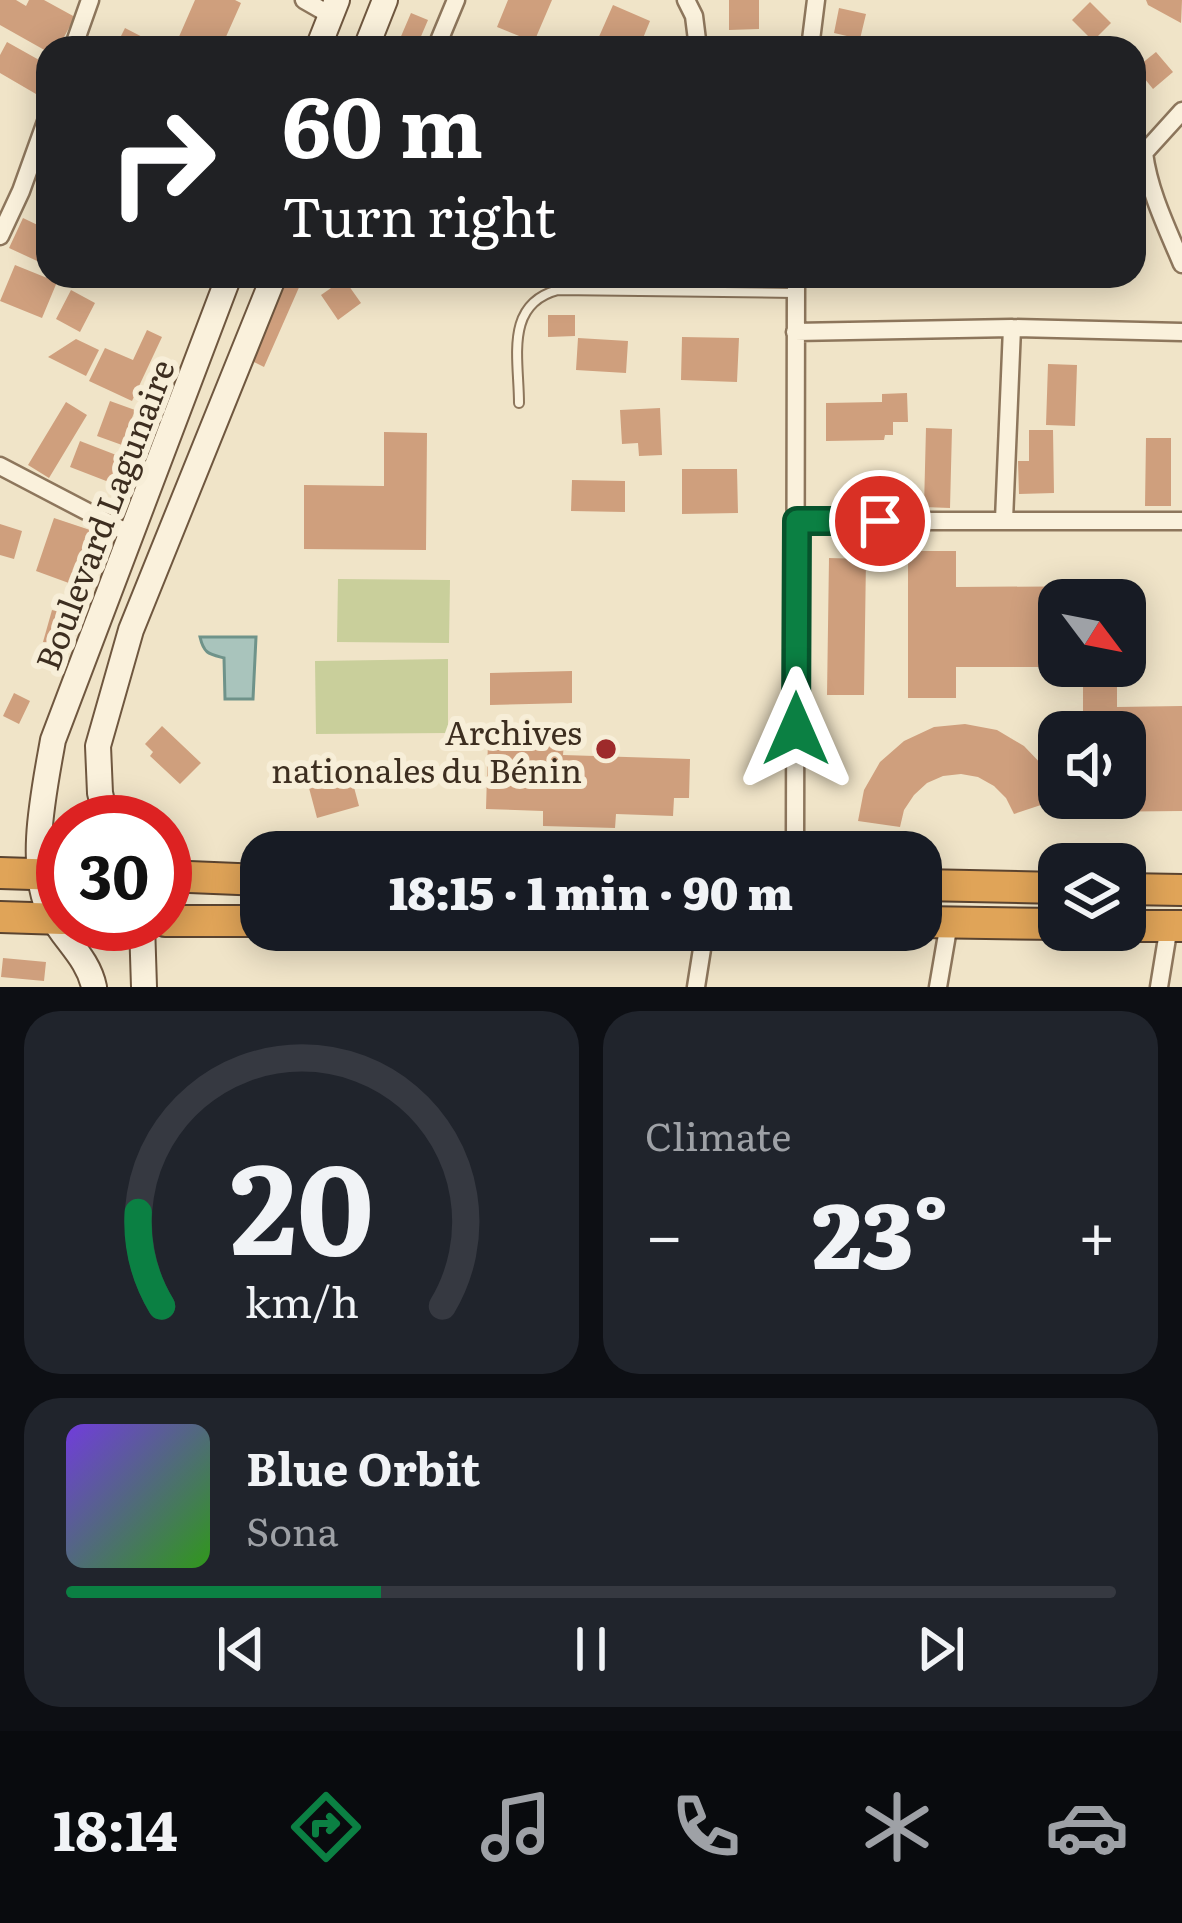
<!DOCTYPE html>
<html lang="en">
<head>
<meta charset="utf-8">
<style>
	:root { --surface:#171b24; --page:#20242c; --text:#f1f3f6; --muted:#9ea1a6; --line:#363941; --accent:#0b8043 }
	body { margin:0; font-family:Literata,serif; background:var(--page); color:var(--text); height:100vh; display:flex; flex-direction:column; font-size:45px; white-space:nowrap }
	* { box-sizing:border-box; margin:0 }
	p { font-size:39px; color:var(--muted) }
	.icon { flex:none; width:66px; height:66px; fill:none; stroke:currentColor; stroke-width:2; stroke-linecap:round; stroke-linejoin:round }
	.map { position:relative; height:987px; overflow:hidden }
	.side { display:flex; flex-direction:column; gap:24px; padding:24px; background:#0d0f14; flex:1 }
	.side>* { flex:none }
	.guide { position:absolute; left:36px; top:36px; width:1110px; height:252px; border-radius:36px; box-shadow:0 6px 30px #0003; background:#202124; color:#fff; overflow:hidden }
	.needle { width:78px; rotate:122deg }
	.fabs { position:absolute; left:1038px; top:579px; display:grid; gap:24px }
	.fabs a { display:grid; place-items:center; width:108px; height:108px; border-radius:24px; background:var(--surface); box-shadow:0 6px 30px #0003; font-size:60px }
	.speed { position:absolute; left:36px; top:795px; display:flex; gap:24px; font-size:60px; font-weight:700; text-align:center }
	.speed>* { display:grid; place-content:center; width:156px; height:156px; border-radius:50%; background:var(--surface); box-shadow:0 6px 30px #0003; line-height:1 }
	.speed .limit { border:18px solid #d22; background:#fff; color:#111 }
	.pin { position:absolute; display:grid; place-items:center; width:102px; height:102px; color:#fff; margin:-51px; border:6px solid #fff; border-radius:50%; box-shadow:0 3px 12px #0007 }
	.me { position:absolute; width:132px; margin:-66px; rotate:0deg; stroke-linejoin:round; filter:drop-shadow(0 0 9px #0008) }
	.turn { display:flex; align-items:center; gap:42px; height:252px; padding:0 48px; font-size:54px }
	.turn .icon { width:156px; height:156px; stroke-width:2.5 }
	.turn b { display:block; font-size:84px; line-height:102px }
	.big { font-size:90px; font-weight:800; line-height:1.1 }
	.side .card { flex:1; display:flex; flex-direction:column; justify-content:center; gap:18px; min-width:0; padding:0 42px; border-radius:36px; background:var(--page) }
	.side .dial { align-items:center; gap:0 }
	.dial svg { height:312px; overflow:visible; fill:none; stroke:var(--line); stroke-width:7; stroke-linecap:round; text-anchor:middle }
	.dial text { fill:var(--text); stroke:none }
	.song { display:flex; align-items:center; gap:36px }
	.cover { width:144px; height:144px; border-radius:18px; background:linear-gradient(135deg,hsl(260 70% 55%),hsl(110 70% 35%)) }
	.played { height:12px; border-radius:6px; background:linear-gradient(90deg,var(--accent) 30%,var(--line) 30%) }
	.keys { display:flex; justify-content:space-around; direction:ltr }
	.heat { display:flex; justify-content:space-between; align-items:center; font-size:66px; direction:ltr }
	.side .tiles { flex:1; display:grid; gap:24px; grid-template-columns:1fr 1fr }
	.card:last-child { grid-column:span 2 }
	.trip { position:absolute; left:240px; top:831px; width:702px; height:120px; border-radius:36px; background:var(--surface); box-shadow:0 6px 30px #0003; font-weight:800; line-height:120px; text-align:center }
	.tabs { display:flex; height:192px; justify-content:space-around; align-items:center; background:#090b0e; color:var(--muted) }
	.tabs .icon { width:84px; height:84px }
	.tabs .selected { color:var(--accent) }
	.tabs b { font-size:54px; color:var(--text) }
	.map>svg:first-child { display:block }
</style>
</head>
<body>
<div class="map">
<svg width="1182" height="987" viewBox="0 0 1182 987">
	<rect width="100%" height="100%" fill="#f0e4c8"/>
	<path fill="#c9cf9b" d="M338 579 450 580 449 643 337 642Z
		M448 659V733L316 734 315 661Z"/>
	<path fill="#a9c4bc" stroke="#6f938a" stroke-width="3" d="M200 637H256L253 699H225L224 658C209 654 204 654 200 637Z"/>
	<path fill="#cf9f7d" d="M0 0H16L26 6 29 0H44L75 17 58 48H48V52L0 25Z
		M195 0H235L241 3 221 48H199L178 39Z
		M508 0H552L534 42 497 27Z
		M729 0H759V29L729 30Z
		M1146 0H1182L1181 23 1148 5Z
		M1090 2 1111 23 1093 41 1072 20Z
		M613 5 650 21 639 48H594Z
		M839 8 866 14 860 39 834 33Z
		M411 13 428 20 416 48H396Z
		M125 28 154 43 151 48H115Z
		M7 42 48 65V74L36 94 0 73V55Z
		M1156 52 1173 72 1153 89 1136 68Z
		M23 218 48 230V266L9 248Z
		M15 265 57 282 42 318 0 301Z
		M289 276H304L264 367 252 361Z
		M344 279 361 303 338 320 321 295Z
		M71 290 95 303 80 332 56 319Z
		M548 315H575V336L548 337Z
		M147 330 162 337 132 401 89 381 105 348 133 360Z
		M682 337 739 338 737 382 681 380Z
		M578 338 628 341 626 373 576 370Z
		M76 339 99 350 86 376 48 357Z
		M1048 364 1077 365 1075 426 1046 425Z
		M907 393 908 422H893V435H885L884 440 826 441V403L882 402V394Z
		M110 401 135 410 122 445 97 436Z
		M66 402 87 415 49 478 28 465Z
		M660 408 662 455 639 456 638 443 622 444 620 410Z
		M926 428 952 429 950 508 924 507Z
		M1029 430H1053L1054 493 1019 494 1018 461H1029Z
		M384 432 427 433 426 550 304 549V485L384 486Z
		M1146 438H1171V506H1145Z
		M80 441 124 458 114 484 70 467Z
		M682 469H737L738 513 682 514Z
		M572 480 625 481V512L571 511Z
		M54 518 96 532 77 586 36 571Z
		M0 524 22 531 14 559 0 555Z
		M908 551H956V587L1117 586V600H1059V667H956V698H908Z
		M829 558 866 559 864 695H827Z
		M52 610 67 614 59 646 43 642Z
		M1083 666H1117V707L1182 706V811L1083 812V798H1125V732H1083Z
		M572 671V703L490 705V673Z
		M14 693 30 701 19 724 3 716Z
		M965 724 997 730 1024 746 1046 769 1059 799 1014 814 1006 798 994 786 978 777 961 774 943 776 927 783 914 795 904 810 900 827 858 821 864 790 880 762 904 741 934 727Z
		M162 726 201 763 180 784 150 756 153 752 145 744Z
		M488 741 564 743 563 755 690 759 689 798H674L673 816 616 814 615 828 543 826V811L486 809Z
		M351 776 359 806 317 818 309 788Z
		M3 958 46 962 44 981 1 977Z"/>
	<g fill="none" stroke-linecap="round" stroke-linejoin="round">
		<defs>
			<path id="lane" d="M519 403C519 359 504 304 558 290L794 293"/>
			<path id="street" d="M304 0 332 16
				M686 0 694 16 698 48
				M73 48 90 0
				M436 48 456 0
				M810 48 816 0
				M1182 111 1144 153C1149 192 1167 228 1182 264
				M0 236 21 191 48 116
				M795 332 1012 328 1182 332
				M0 466 132 535
				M1004 520 1012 328
				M797 521H1182
				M795 852 796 276
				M696 987 705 930
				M938 987 949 923
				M1159 987 1169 926"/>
			<path id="secondary" d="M318 48 337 0
				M366 48 385 0
				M107 822 100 793 98 746 131 630 274 276
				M142 924 144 987
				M94 987C88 958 65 941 51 915 27 868 44 791 53 740L229 276"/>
			<path id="highway" d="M0 873 63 875
				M165 876 261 880
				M921 885 1059 888
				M1125 889 1182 890
				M0 917 63 919
				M165 921H261
				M921 922 1059 924
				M1125 926H1182"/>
		</defs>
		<use href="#lane" stroke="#8d765c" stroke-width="12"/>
		<use href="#street" stroke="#8d765c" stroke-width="21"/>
		<use href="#secondary" stroke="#6f573f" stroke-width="28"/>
		<use href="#highway" stroke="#5b4430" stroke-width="34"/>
		<use href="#lane" stroke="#faf1dc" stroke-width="8"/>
		<use href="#street" stroke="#faf1dc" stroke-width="16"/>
		<use href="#secondary" stroke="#faf1dc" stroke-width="24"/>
		<use href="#highway" stroke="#e0a458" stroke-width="30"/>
	</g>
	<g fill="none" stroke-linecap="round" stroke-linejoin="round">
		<defs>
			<path id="route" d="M796 729 797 521H880"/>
		</defs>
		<use href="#route" stroke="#07532c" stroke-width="30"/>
		<use href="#route" stroke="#0b8043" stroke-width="21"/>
	</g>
	<circle fill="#9e2a2b" stroke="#f7eed8" stroke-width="4.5" cx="606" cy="749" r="12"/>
	<g text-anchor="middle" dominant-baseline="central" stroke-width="12" stroke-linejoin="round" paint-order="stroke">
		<g font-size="33" fill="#3d2e20" stroke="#f7eed8">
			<text transform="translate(103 514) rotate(-69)">Boulevard Lagunaire</text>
		</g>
		<g font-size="33" fill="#3d2e20" stroke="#f7eed8" text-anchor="end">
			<text x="582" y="730">Archives<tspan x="582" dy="38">nationales du Bénin</tspan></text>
		</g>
	</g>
</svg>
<div class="fabs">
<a><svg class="needle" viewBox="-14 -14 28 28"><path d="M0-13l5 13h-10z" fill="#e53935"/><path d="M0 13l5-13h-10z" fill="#9ea1a6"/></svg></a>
<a><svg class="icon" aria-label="sound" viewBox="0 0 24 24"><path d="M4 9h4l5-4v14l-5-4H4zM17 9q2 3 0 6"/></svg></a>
<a><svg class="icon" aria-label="layers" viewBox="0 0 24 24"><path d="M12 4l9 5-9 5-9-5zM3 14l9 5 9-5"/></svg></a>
</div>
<div class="speed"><div class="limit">30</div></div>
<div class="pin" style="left:880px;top:521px;background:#d93025"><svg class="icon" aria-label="arrive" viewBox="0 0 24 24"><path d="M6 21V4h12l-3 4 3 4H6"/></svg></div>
<svg class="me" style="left:796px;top:729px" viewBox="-20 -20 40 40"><path d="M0-17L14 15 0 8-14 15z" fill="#0b8043" stroke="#fff" stroke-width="4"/></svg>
<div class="trip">18:15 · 1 min · 90 m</div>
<div class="guide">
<div class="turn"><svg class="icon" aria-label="right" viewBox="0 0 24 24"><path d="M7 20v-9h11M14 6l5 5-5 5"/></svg><div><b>60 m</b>Turn right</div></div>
</div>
</div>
<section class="side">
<div class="tiles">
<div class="card dial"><svg viewBox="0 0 100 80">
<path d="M14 69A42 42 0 1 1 86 69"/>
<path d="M14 69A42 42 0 0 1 8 45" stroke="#0b8043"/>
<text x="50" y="56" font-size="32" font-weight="700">20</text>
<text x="50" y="72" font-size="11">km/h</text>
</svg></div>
<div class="card"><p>Climate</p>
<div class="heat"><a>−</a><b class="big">23°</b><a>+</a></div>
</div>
<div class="card">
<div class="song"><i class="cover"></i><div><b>Blue Orbit</b><p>Sona</p></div></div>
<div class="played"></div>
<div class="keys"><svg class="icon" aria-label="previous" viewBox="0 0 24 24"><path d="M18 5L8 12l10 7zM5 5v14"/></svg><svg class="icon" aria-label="pause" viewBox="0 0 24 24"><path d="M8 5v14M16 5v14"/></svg><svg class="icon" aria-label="next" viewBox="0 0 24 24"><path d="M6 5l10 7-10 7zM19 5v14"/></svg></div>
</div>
</div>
</section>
<nav class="tabs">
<b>18:14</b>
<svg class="icon selected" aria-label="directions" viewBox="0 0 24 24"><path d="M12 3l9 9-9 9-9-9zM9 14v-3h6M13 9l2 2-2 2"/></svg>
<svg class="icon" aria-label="music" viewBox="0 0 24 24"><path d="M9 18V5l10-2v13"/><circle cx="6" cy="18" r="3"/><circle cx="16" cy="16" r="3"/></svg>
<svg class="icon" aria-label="phone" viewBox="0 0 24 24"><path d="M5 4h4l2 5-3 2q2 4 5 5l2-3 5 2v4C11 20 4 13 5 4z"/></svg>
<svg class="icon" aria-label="climate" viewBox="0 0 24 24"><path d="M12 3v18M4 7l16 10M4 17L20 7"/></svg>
<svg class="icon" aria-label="car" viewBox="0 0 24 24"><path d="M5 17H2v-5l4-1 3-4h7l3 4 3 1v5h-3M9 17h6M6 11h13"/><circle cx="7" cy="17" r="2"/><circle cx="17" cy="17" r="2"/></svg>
</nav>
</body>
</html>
